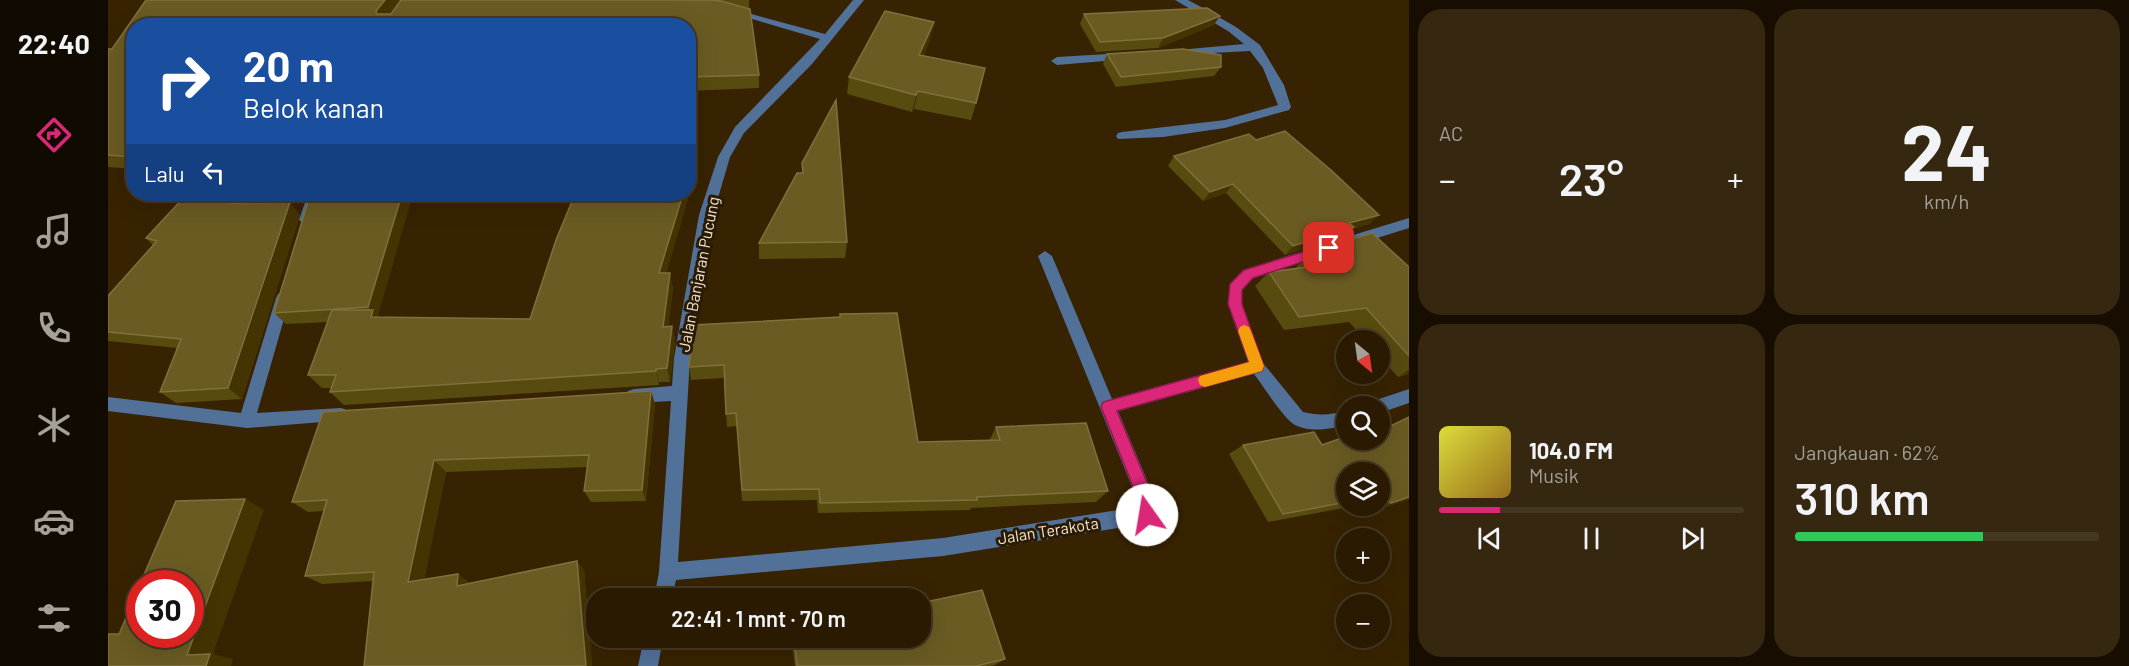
<!DOCTYPE html>
<html lang="id">
<head>
<meta charset="utf-8">
<style>
	:root { --surface:#291a01; --page:#352710; --text:#f1f3f6; --muted:#a5a199; --line:#453823; --accent:#db2777 }
	body { margin:0; font-family:Barlow,sans-serif; background:var(--page); color:var(--text); height:100vh; display:flex; flex-direction:column; font-size:22px; white-space:nowrap }
	* { box-sizing:border-box; margin:0 }
	p { font-size:20px; color:var(--muted) }
	.icon { flex:none; width:33px; height:33px; fill:none; stroke:currentColor; stroke-width:2; stroke-linecap:round; stroke-linejoin:round }
	.map { position:relative; flex:1; overflow:hidden }
	.side { display:flex; flex-direction:column; gap:9px; padding:9px; background:#170e01; width:720px }
	.side>* { flex:none }
	.guide { position:absolute; left:18px; top:18px; width:570px; height:183px; border-radius:24px; box-shadow:0 6px 24px #0002,0 0 0 2px var(--line); background:#1a4fa0; color:#fff; overflow:hidden }
	.needle { width:39px; rotate:151deg }
	.buttons { position:absolute; left:1228px; top:330px; display:grid; gap:12px }
	.buttons a { display:grid; place-items:center; width:54px; height:54px; border-radius:50%; background:var(--surface); box-shadow:0 6px 24px #0002,0 0 0 2px var(--line); font-size:30px }
	.speed { position:absolute; left:18px; top:570px; display:flex; gap:12px; font-size:30px; font-weight:700; text-align:center }
	.speed>* { display:grid; place-content:center; width:78px; height:78px; border-radius:50%; background:var(--surface); box-shadow:0 6px 24px #0002,0 0 0 2px var(--line); line-height:1 }
	.speed .limit { border:9px solid #d22; background:#fff; color:#111 }
	.pin { position:absolute; display:grid; place-items:center; width:51px; height:51px; color:#fff; margin:-26px; border-radius:12px; box-shadow:0 3px 9px #0006 }
	.me { position:absolute; width:66px; margin:-33px; rotate:347deg; stroke-linejoin:round; filter:drop-shadow(0 0 4px #0008) }
	.turn { display:flex; align-items:center; gap:21px; height:126px; padding:0 18px; font-size:27px }
	.turn .icon { width:78px; height:78px; stroke-width:2.5 }
	.turn b { display:block; font-size:42px; line-height:51px }
	.then { display:flex; align-items:center; height:57px; padding:0 18px; background:#0003; gap:12px; font-size:22px }
	.big { font-size:45px; font-weight:600; line-height:1.1 }
	.side .card { flex:1; display:flex; flex-direction:column; justify-content:center; gap:9px; min-width:0; padding:0 21px; border-radius:24px; background:var(--page) }
	.side .dial { align-items:center; gap:0 }
	.dial b { font-size:78px; line-height:1 }
	.song { display:flex; align-items:center; gap:18px }
	.cover { width:72px; height:72px; border-radius:9px; background:linear-gradient(135deg,hsl(60 70% 55%),hsl(40 70% 35%)) }
	.played { height:6px; border-radius:3px; background:linear-gradient(90deg,var(--accent) 20%,var(--line) 20%) }
	.keys { display:flex; justify-content:space-around; direction:ltr }
	.heat { display:flex; justify-content:space-between; align-items:center; font-size:33px; direction:ltr }
	.charge { height:9px; border-radius:4px; background:linear-gradient(90deg,#34c759 62%,var(--line) 0) }
	.side .tiles { flex:1; display:grid; gap:9px; grid-template-columns:repeat(2,1fr) }
	.trip { position:absolute; left:478px; top:588px; width:345px; height:60px; border-radius:24px; background:var(--surface); box-shadow:0 6px 24px #0002,0 0 0 2px var(--line); font-weight:600; line-height:60px; text-align:center }
	main { display:flex; flex:1; min-height:0 }
	.tabs { display:flex; flex-direction:column; width:108px; justify-content:space-around; align-items:center; background:#100a00; color:var(--muted) }
	.tabs .icon { width:42px; height:42px }
	.tabs .active { color:var(--accent) }
	.tabs b { font-size:27px; color:var(--text) }
	.map>svg:first-child { display:block }
</style>
</head>
<body>
<main>
<nav class="tabs">
<b>22:40</b>
<svg class="icon active" aria-label="directions" viewBox="0 0 24 24"><path d="M12 3l9 9-9 9-9-9zM9 14v-3h6M13 9l2 2-2 2"/></svg>
<svg class="icon" aria-label="music" viewBox="0 0 24 24"><path d="M9 18V5l10-2v13"/><circle cx="6" cy="18" r="3"/><circle cx="16" cy="16" r="3"/></svg>
<svg class="icon" aria-label="phone" viewBox="0 0 24 24"><path d="M5 4h4l2 5-3 2q2 4 5 5l2-3 5 2v4C11 20 4 13 5 4z"/></svg>
<svg class="icon" aria-label="climate" viewBox="0 0 24 24"><path d="M12 3v18M4 7l16 10M4 17L20 7"/></svg>
<svg class="icon" aria-label="car" viewBox="0 0 24 24"><path d="M5 17H2v-5l4-1 3-4h7l3 4 3 1v5h-3M9 17h6M6 11h13"/><circle cx="7" cy="17" r="2"/><circle cx="17" cy="17" r="2"/></svg>
<svg class="icon" aria-label="filters" viewBox="0 0 24 24"><path d="M4 7h16M4 17h16"/><circle cx="9" cy="7" r="2"/><circle cx="15" cy="17" r="2"/></svg>
</nav>
<div class="map">
<svg width="1301" height="666" viewBox="0 0 1301 666">
	<rect width="100%" height="100%" fill="#372301"/>
	<g fill="none" stroke-linecap="round" stroke-linejoin="round">
		<path fill="#527199" fill-rule="evenodd" d="M745 0H756L704 64 636 133 622 157 605 215 582 358 570 562 835 538 1010 510H1031V504L930 256 937 251 944 256 1004 399 1140 362 1120 304 1122 284 1135 270 1218 244 1223 245 1225 249 1223 253 1145 278 1134 290V304L1155 363 1195 412C1210 416 1225 415 1239 410V424C1224 430 1197 433 1184 423 1172 413 1156 387 1146 374L1010 411 1049 504 1045 521 1031 529 1010 528 835 556 568 580 564 598H546L551 572 563 401 526 403 520 401 518 396 520 391 526 389 564 386 566 358 591 215 610 157 627 127 712 39 620 12 625 9 717 34Z
			M1067 0H1080L1095 8 1128 27 1152 45 1176 85 1183 107 1181 110 1117 128 1055 137 1010 139 1008 136 1010 133 1014 132 1117 120 1170 105 1155 68 1142 51 1066 55V51L1070 50 1136 44 1120 31Z
			M1016 53 1022 57 1020 59 949 65 943 61 949 57Z
			M200 194H214L205 220 198 225 191 220Z
			M1301 218V228L1247 245 1240 240 1242 236Z
			M175 292 180 294 182 298 149 413 233 408 239 410 241 415 239 420 139 428 0 411V397L133 413 168 298 170 294Z
			M1301 389V403L1272 413V406H1263L1265 401Z
			M536 638H555L550 666H530Z"/>
	</g>
	<path fill="#584b10" d="M38 0H641V9L651 75V88L580 91V26H26V169L0 167V49H4Z
		M976 14 1106 25 1050 48 988 52 972 24Z
		M822 40 815 56 868 103 863 120 806 109 804 112 739 94 741 77Z
		M999 54 1113 67 1106 76 1008 87 995 64Z
		M1148 140 1271 215 1261 224 1244 229 1236 236 1177 255 1118 193 1095 201 1060 166 1066 156Z
		M584 159 581 195 558 273 565 288 560 326H564L567 340 562 382H551V385L236 405 222 392 223 388H214L200 375 220 322 178 324 166 313 231 201 271 317 422 319Z
		M694 163 739 242 737 258 651 259V243L694 173Z
		M79 194H152L145 203 192 215 134 399 68 403 52 392 69 348 0 341V296L45 245 38 238Z
		M1203 252 1301 267V374L1290 377 1272 357V340H1258L1241 322 1176 330 1147 286 1161 272 1190 269 1188 267Z
		M732 314 810 442 881 441 888 427 1000 491 988 502 863 508 862 510 710 513 709 500 634 501 629 426 619 427 616 378 583 380 581 367 731 317Z
		M543 391 547 404 538 501 483 502 476 491 480 467 338 472 316 580 361 582V583L476 570 484 666H256L265 581 214 584 197 576 216 511 200 512 184 502Z
		M1272 440 1301 499 1265 511 1261 506H1272V472H1239V506H1246L1160 522 1121 454 1135 445H1214Z
		M817 602 897 659 887 665 882 666H687L683 638H813V606Z"/>
	<path fill="#443402" d="M277 0H294L275 25 269 14 268 11Z
		M1112 16 1106 25 1050 48 1055 38Z
		M826 22 822 40 807 73 811 55Z
		M810 91 806 109 804 112 808 95Z
		M582 143 584 159 581 195 554 288 551 273 575 194H580V166Z
		M1125 184 1118 193 1095 201 1102 192Z
		M131 194H152L136 216 124 203Z
		M294 194H305L270 316 277 324 263 317 264 312 260 307Z
		M182 202 192 215 134 399 120 388Z
		M1271 215 1261 224 1244 229 1236 236 1177 255 1185 246 1241 223Z
		M562 273 565 288 558 341 555 327Z
		M564 326 567 340 562 382 559 368Z
		M548 369 551 382V385L548 371Z
		M1301 370V374L1290 377Z
		M543 391 547 404 538 501 534 490Z
		M326 460 338 472 314 590 300 582Z
		M1301 497V499L1265 511 1283 503Z
		M137 499 156 510 105 654 125 659 123 666H98L79 655Z
		M469 561 476 570 484 666H478Z
		M350 574 361 582 360 593 349 586Z"/>
	<path fill="#6a5b23" stroke="#80703d" stroke-width="1.5" d="M38 0H277L268 11 269 14H283L293 0H603L613 1 642 9 651 75 580 77V26H26V157L0 155V49H4Z
		M1099 8 1112 16 1055 38 992 42 976 14Z
		M777 11 826 22 811 55 877 68 868 103 810 91 808 95 741 77Z
		M1075 49 1113 55V67L1013 77 999 54Z
		M728 100 739 242 651 243 689 173H695L694 163Z
		M1177 131 1224 171 1271 215 1241 223 1246 227 1185 246 1125 184 1102 192 1066 156 1141 134 1148 140Z
		M580 143H582L580 166Z
		M79 194H131L124 203 182 202 120 388 52 392 73 339 0 332V296L49 241 38 238Z
		M232 194H294L260 307 166 313 200 202 231 201Z
		M467 194H575L551 273H562L555 327 564 326 559 368 548 369V371L222 392 228 375H200L224 310H265L263 317 422 319 448 240Z
		M1264 233 1301 267V356L1258 308 1191 317 1161 272 1215 265 1203 252Z
		M789 313 810 442 892 440 888 427 978 423 1000 491 869 497V500L712 503 711 489 634 490 628 413 618 414 616 365 581 367 585 325 732 317V314Z
		M543 391 534 490 476 491 481 455 326 460 300 582 350 574 349 586 469 561 478 666H256L266 572 197 576 219 500 184 502 215 412Z
		M1301 417V497L1283 503 1277 495H1272V472H1239V502L1175 514 1135 445 1206 432 1214 445 1239 436V440H1272V431Z
		M137 499 79 655 102 654 98 666H0V634H11L32 585V634H82V584H32L68 501Z
		M874 590 897 659 868 666H689L686 638H813V610L819 609 817 602Z"/>
	<path fill="#db2777" stroke="#8e194d" stroke-width="1.5" d="M1221 244 1225 245 1227 248 1225 252 1145 278 1134 290V304L1156 366 1154 371 1009 411 1048 504 1045 521 1039 523 1034 521 1032 504 993 407 995 402 1141 362 1120 304 1122 284 1136 270Z"/>
	<path fill="#f59e0b" d="M1136 325 1141 327 1143 331 1156 366 1154 371 1097 387 1092 385 1090 380 1092 376 1141 362 1130 331 1132 327Z"/>
	<g text-anchor="middle" dominant-baseline="central" stroke-width="6" stroke-linejoin="round" paint-order="stroke">
		<g font-size="16" fill="#fbe4c6" stroke="#281b08">
			<text transform="translate(590 274) rotate(-79)">Jalan Banjaran Pucung</text>
			<text transform="translate(940 530) rotate(-9)">Jalan Terakota</text>
		</g>
	</g>
</svg>
<div class="buttons">
<a><svg class="needle" viewBox="-14 -14 28 28"><path d="M0-13l5 13h-10z" fill="#e53935"/><path d="M0 13l5-13h-10z" fill="#a5a199"/></svg></a>
<a><svg class="icon" aria-label="search" viewBox="0 0 24 24"><circle cx="10" cy="10" r="6"/><path d="M15 15l6 6"/></svg></a>
<a><svg class="icon" aria-label="layers" viewBox="0 0 24 24"><path d="M12 4l9 5-9 5-9-5zM3 14l9 5 9-5"/></svg></a>
<a>+</a>
<a>−</a>
</div>
<div class="speed"><div class="limit">30</div></div>
<div class="pin" style="left:1221px;top:248px;background:#d93025"><svg class="icon" aria-label="arrive" viewBox="0 0 24 24"><path d="M6 21V4h12l-3 4 3 4H6"/></svg></div>
<svg class="me" style="left:1039px;top:515px" viewBox="-20 -20 40 40"><circle r="19" fill="#fff"/><path d="M0-13L10 11 0 6-10 11z" fill="#db2777"/></svg>
<div class="trip">22:41 · 1 mnt · 70 m</div>
<div class="guide">
<div class="turn"><svg class="icon" aria-label="right" viewBox="0 0 24 24"><path d="M7 20v-9h11M14 6l5 5-5 5"/></svg><div><b>20 m</b>Belok kanan</div></div>
<div class="then">Lalu<svg class="icon" aria-label="left" viewBox="0 0 24 24"><path d="M17 20v-9H6M10 6l-5 5 5 5"/></svg></div>
</div>
</div>
<section class="side">
<div class="tiles">
<div class="card"><p>AC</p>
<div class="heat"><a>−</a><b class="big">23°</b><a>+</a></div>
</div>
<div class="card dial"><b>24</b><p>km/h</p></div>
<div class="card">
<div class="song"><i class="cover"></i><div><b>104.0 FM</b><p>Musik</p></div></div>
<div class="played"></div>
<div class="keys"><svg class="icon" aria-label="previous" viewBox="0 0 24 24"><path d="M18 5L8 12l10 7zM5 5v14"/></svg><svg class="icon" aria-label="pause" viewBox="0 0 24 24"><path d="M8 5v14M16 5v14"/></svg><svg class="icon" aria-label="next" viewBox="0 0 24 24"><path d="M6 5l10 7-10 7zM19 5v14"/></svg></div>
</div>
<div class="card"><p>Jangkauan · 62%</p><b class="big">310 km</b><div class="charge"></div></div>
</div>
</section>
</main>
</body>
</html>
